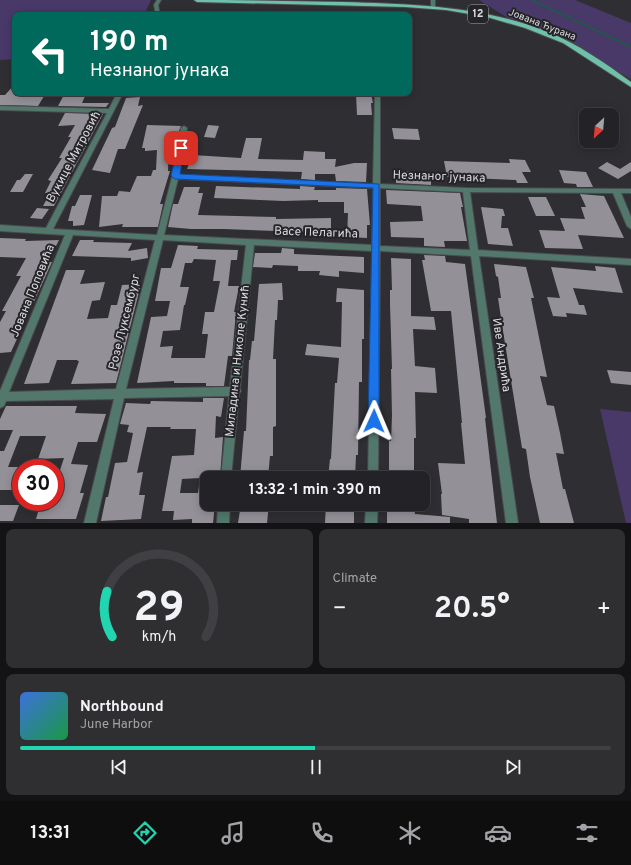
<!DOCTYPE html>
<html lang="en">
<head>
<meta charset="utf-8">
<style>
	:root { --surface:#232226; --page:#2f2f32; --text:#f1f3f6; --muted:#a3a4a7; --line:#403f43; --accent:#20d5b0 }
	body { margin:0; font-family:Overpass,sans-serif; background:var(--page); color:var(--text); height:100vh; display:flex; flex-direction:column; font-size:15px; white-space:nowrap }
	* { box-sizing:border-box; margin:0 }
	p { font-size:13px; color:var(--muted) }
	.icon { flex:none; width:22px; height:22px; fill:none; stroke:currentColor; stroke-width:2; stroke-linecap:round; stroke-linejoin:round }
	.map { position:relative; height:523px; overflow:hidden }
	.side { display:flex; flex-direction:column; gap:6px; padding:6px; background:#131315; flex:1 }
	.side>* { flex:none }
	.top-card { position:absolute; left:12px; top:12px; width:400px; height:84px; border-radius:8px; box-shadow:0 2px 10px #0003,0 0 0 1px var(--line); background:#00695c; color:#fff; overflow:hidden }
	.needle { width:26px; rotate:206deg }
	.controls { position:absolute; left:579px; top:108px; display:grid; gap:8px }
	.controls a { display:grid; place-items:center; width:40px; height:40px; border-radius:8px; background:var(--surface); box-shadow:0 2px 10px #0003,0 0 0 1px var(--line); font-size:20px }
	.speed { position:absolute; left:12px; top:459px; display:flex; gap:8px; font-size:20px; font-weight:700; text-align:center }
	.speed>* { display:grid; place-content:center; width:52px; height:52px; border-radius:50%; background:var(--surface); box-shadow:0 2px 10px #0003,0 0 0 1px var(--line); line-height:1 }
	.speed .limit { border:6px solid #d22; background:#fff; color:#111 }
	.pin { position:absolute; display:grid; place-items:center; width:34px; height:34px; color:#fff; margin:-17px; border-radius:8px; box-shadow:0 2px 6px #0006 }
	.me { position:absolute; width:44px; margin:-22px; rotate:1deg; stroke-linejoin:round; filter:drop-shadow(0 0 3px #0008) }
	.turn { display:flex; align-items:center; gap:14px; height:84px; padding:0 12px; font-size:18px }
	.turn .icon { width:52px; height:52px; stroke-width:2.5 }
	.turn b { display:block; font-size:28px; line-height:34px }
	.big { font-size:30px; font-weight:700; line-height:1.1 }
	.side .widget { flex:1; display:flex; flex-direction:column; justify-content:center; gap:6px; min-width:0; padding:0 14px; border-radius:8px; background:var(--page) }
	.side .dial { align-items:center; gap:0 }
	.dial svg { height:104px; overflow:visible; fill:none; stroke:var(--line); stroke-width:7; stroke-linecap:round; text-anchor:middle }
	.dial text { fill:var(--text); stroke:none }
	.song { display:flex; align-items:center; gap:12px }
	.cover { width:48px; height:48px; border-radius:6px; background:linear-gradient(135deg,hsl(220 70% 55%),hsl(140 70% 35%)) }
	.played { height:4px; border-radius:2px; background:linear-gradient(90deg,var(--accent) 50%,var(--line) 50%) }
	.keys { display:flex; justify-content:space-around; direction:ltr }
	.heat { display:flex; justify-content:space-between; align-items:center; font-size:22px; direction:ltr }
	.side .tiles { flex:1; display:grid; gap:6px; grid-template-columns:1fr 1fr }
	.widget:last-child { grid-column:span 2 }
	.trip { position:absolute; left:200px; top:471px; width:230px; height:40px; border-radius:8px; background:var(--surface); box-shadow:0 2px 10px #0003,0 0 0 1px var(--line); font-weight:700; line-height:40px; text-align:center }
	.dock { display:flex; height:64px; justify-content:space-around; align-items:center; background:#0e0e0f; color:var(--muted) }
	.dock .icon { width:28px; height:28px }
	.dock .current { color:var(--accent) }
	.dock b { font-size:18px; color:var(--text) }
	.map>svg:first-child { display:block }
</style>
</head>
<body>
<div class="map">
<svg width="631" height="523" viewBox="0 0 631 523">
	<rect width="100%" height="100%" fill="#2f2e33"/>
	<path fill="#483969" d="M0 0H151L144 15H15V59L0 60Z
		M479 0H575L631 23V79L565 41 516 23Z
		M600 409 631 412V523H626Z"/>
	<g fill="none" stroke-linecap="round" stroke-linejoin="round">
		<path stroke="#21584a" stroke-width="2" d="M532 0 631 47"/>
	</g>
	<path fill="#939197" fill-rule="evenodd" d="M15 84V96H31L33 93H46L38 106 0 105V95H5Z
		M65 93 86 94 82 103H109L106 107 58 106Z
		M356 94H371L373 103H371L372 115H357Z
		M140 97 138 106 143 105 125 149H118L110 173 92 170 112 128 115 127 126 98Z
		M65 113 103 114 54 206H43L50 193H45L51 181 48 180 62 158H59L71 137H68L75 125 58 126Z
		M147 125 181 126 173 147H169L168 171H170L160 204H163L158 227H122L123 224 99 227 102 196H117L119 191 130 192 137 176H151L153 170H156L157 150 145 151V148H142Z
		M208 125 219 126 215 138 204 137Z
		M392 128 418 129 420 140 394 139Z
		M246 138H262L258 159 303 160 304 151 325 152V159H336L335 167 354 163H367L366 182 336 181 335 174H315V180L301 179 302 172 187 169 192 155 241 158Z
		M509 159 525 160 531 172H522L528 183H517L516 180 447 177 444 161 510 163Z
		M607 162 620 169 631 162V171L618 179 598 168Z
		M559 170 586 172 593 187H577L576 184 564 183Z
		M396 171 431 173V185L396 183Z
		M25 174H33L23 192H10L17 180H20Z
		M216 186 300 189V186L315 187 314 190H336V188L367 189 370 225H367V238L347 237 348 213H344V202H318V200L283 201 214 198Z
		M184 187H200L198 193H203L198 215 276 217V219L331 218V231L276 232V231L224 229H191L168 227 173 204H178Z
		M386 190 460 193 463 207H461L467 241H444L445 247 424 246V238L391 237 390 222 423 221 421 206 387 204Z
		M580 194 604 196 624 238 578 235 583 249 545 248 539 230 565 231 560 218 585 219 581 207H586Z
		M80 195H92L84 225 73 226V221H68L72 206H75Z
		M528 197H546L555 216H536Z
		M481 207 503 209 505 216H502L501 228H508L513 246 488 244Z
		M37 208 49 209 42 219 30 218Z
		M0 238 26 239 25 241 59 240 48 262H52L11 352 0 353V322L6 311H2L21 276H16L26 258 0 257Z
		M80 240H94L93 242 132 243 128 251 147 248 148 258 131 261V258L72 256Z
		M178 245 198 246 197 249 238 250 237 260H231L228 286H239L234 312H236L232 356H228L224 386H206V383H174V381L137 383 151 317 167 316 170 301H155L161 268H171ZM194 259 216 260 213 281H220L214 312H205L202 334H208L205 358H171L173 346 160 347 163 331 180 330 184 305H185L189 287H180L185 263H192Z
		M282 248 294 249V254L364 257V273L339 271V277L319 275 320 271H298V266L273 265 272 268 253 267 255 253H281Z
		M424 255 445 256 446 262 465 264 486 418H485L497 523H469V519L442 515 441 494H442L438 463 465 464 461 423H462L451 311H431L422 260H425Z
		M391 258 411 259V316L434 317 436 330 413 329 415 366 435 368 437 393 415 392 416 438H414V478H389V441H391L392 416 391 369H392L390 304V290H392Z
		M494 264 526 267 534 298H531L547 377 540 376 547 405 554 406 560 433 564 454 556 453 563 489H565L574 523H540L530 477 526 449 522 448 503 331 498 298H501L498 277 496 276Z
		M595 266 615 268 623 293 573 288 579 305H584L587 315 566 313 567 317 553 316 547 297 560 298 551 267 596 271Z
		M66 270H85L80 284 105 282 100 300 92 301 87 319 108 318 111 305H117L122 285 141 284 116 383 71 384 79 361H77L78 360H57L49 383 24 384Z
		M282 283 283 300H278L277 320H275L273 359H276V426L273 427V456H270L268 478H240L244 431H246L249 360H250L252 341H254L259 284Z
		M337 288 364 290V339H362V382H359L358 455H356L355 478H328L330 459H331L335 383H337L339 358 305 355 307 344 341 347 342 302H336Z
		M607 370 631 372V385L611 383Z
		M203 398H224L221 417 216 416 215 438 223 437 220 477H207V504H215L213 523H192V519L173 520 174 511H162L172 456 194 455 196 429H170L171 427H147L137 473 143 472 139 495H145L141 519 101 521 106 497H108L115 463 127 462 133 433 127 432 129 425 120 424 126 403 150 404 151 401 203 402ZM200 478 198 493H180L182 479Z
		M6 406H77L75 413 106 414 97 442H78L71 464 88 465 80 493H84L76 519H36L41 502H55V485L64 458 38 459 46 436H20L8 467H24L21 468V474L15 490H0V451H4L13 430H0V419Z
		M241 504H269L267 523H238Z
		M326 504H354V523H325Z
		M387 504 414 505 415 514 450 517V523H387Z
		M0 505H19L13 521H0Z"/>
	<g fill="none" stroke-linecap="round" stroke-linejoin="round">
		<defs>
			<path id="street" d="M157 0H161L158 5 160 15H156L154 5Z
				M431 0H435V8L431 7Z
				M117 93H123L53 229 157 235 172 177 181 128 184 126 187 128 179 175 373 184 375 93 380 94V184L466 188 631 189V193H621L631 217V229L627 226 613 193 470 192 478 250 631 259V265L479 256 518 523H506L471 256 380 251 378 478H368L372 251 254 245 240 389 241 391 239 394 231 478H221L229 396 124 398 96 523H84L114 399 6 401 4 406 0 408V391L65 235 0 231V225L46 228 107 113 0 110V106L109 109ZM178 179 373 188 372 245 164 235ZM380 188 463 192 470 250 380 246ZM73 235 155 240 116 389 9 392ZM163 240 246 245 230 387 126 389Z
				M218 504H230L229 523H217Z
				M366 504H378L377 523H365Z"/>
			<path id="primary" d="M194 0C244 0 293 1 343 2 413 4 482 6 548 32 578 44 605 63 631 82V87L563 43 525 28 487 17 446 10 405 7 197 2Z"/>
		</defs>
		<use href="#street" stroke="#4b4a4e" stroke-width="2"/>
		<use href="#primary" stroke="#4b4a4e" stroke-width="2"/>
		<use href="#street" fill="#52786c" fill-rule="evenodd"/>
		<use href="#primary" fill="#6ec0a9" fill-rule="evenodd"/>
	</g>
	<path fill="#1a73e8" stroke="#114b97" d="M181 146 185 148 180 174 379 184V421L378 425 374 427 370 425 368 421 373 188 175 179 171 176 177 148Z"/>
	<g text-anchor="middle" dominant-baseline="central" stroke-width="4" stroke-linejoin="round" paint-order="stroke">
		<g font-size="10" fill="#dbdbde" stroke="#252429">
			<text transform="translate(542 25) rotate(21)">Јована Ђурана</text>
		</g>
		<rect fill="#252429" stroke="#a4a4a8" stroke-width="1" x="468" y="5" width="20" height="18" rx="3"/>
		<g font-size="11" font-weight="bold" fill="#dbdbde">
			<text x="478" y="14">12</text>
		</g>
		<g font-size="12" fill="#dbdbde" stroke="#252429">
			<text transform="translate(74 157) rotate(-62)">Вукице Митровић</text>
			<text transform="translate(439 177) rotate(2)">Незнаног јунака</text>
			<text transform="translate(316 233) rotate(2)">Васе Пелагића</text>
			<text transform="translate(33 291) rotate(-68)">Јована Поповића</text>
			<text transform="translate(125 322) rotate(-76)">Розе Луксембург</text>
			<text transform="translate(501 355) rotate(82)">Иве Андрића</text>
			<text transform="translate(238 361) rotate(-84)">Миладина и Николе Кунић</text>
		</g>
	</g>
</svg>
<div class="controls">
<a><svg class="needle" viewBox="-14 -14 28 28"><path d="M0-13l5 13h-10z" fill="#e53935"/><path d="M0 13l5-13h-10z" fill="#a3a4a7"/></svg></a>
</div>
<div class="speed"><div class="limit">30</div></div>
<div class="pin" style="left:181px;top:148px;background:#d93025"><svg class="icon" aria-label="arrive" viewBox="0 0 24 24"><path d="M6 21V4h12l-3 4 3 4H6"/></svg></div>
<svg class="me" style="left:374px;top:421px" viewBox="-20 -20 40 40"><path d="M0-17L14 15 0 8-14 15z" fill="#1a73e8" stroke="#fff" stroke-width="4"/></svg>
<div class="trip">13:32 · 1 min · 390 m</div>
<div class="top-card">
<div class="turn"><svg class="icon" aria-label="left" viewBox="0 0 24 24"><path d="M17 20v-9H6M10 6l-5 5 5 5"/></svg><div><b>190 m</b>Незнаног јунака</div></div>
</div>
</div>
<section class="side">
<div class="tiles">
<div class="widget dial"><svg viewBox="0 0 100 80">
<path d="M14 69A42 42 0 1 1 86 69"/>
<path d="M14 69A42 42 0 0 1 10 34" stroke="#20d5b0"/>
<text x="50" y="56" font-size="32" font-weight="700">29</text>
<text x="50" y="72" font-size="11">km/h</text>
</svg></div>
<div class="widget"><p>Climate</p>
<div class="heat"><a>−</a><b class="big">20.5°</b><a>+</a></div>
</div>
<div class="widget">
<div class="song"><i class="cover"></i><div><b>Northbound</b><p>June Harbor</p></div></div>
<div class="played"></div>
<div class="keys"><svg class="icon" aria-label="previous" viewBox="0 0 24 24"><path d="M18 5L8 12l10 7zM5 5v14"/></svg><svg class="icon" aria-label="pause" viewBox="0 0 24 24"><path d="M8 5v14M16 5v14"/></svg><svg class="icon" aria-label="next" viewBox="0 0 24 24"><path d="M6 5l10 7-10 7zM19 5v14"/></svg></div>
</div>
</div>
</section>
<nav class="dock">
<b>13:31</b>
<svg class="icon current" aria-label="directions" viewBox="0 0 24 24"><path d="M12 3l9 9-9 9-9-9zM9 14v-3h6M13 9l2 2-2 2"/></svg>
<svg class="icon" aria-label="music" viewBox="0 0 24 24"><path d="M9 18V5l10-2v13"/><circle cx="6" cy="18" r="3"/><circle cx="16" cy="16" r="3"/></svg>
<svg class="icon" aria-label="phone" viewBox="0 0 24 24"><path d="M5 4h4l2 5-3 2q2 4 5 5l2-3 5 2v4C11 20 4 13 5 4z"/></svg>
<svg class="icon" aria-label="climate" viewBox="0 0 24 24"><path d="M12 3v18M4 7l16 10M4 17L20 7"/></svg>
<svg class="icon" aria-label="car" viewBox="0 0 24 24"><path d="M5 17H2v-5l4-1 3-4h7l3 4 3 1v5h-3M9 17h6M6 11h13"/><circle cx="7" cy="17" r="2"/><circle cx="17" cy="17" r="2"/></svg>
<svg class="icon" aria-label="filters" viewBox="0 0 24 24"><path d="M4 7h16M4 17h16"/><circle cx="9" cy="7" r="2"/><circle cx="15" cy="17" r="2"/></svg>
</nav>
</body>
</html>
